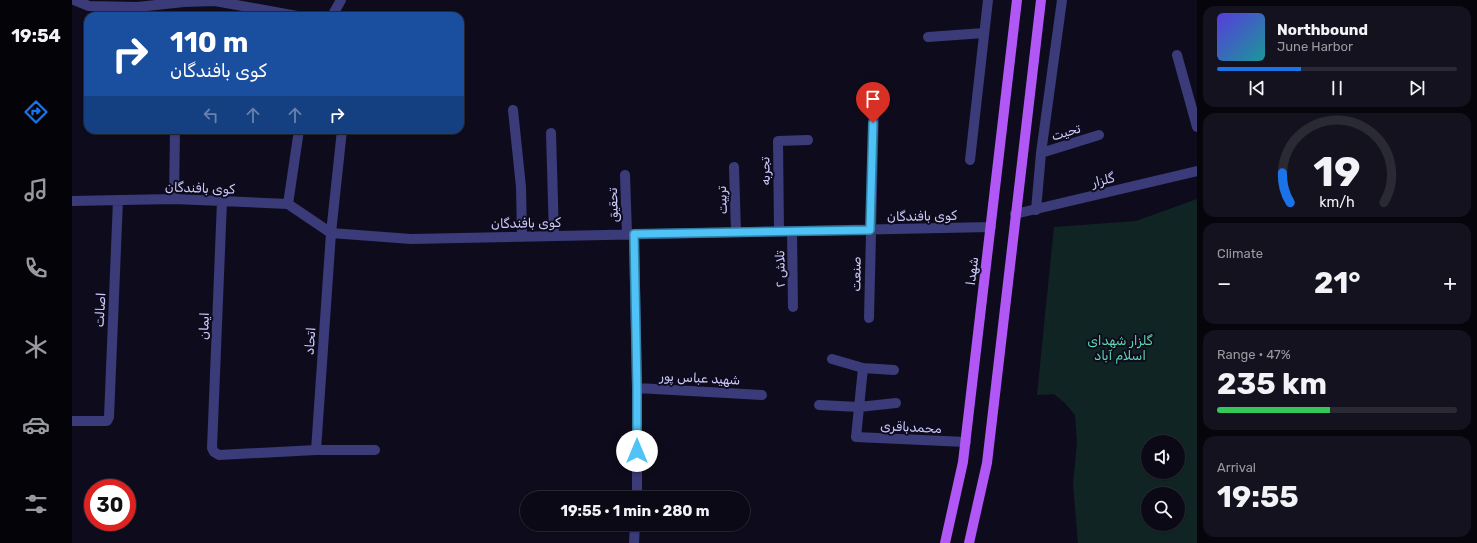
<!DOCTYPE html>
<html lang="en">
<head>
<meta charset="utf-8">
<style>
	:root { --surface:#0a0915; --page:#13121e; --text:#f1f3f6; --muted:#999aa0; --line:#2a2a34; --accent:#1a73e8 }
	body { margin:0; font-family:Rubik,"Noto Naskh Arabic",sans-serif; background:var(--page); color:var(--text); height:100vh; display:flex; flex-direction:column; font-size:15px; white-space:nowrap }
	* { box-sizing:border-box; margin:0 }
	p { font-size:13px; color:var(--muted) }
	.icon { flex:none; width:22px; height:22px; fill:none; stroke:currentColor; stroke-width:2; stroke-linecap:round; stroke-linejoin:round }
	.map { position:relative; flex:1; overflow:hidden }
	.details { display:flex; flex-direction:column; gap:6px; padding:6px; background:#06050c; width:280px }
	.details>* { flex:none }
	.top-card { position:absolute; left:12px; top:12px; width:380px; height:122px; border-radius:12px; box-shadow:0 1px 3px #0004,0 0 0 1px var(--line); background:#1a4fa0; color:#fff; overflow:hidden }
	.controls { position:absolute; left:1069px; top:435px; display:grid; gap:8px }
	.controls a { display:grid; place-items:center; width:44px; height:44px; border-radius:50%; background:var(--surface); box-shadow:0 1px 3px #0004,0 0 0 1px var(--line); font-size:20px }
	.speed { position:absolute; left:12px; top:479px; display:flex; gap:8px; font-size:20px; font-weight:700; text-align:center }
	.speed>* { display:grid; place-content:center; width:52px; height:52px; border-radius:50%; background:var(--surface); box-shadow:0 1px 3px #0004,0 0 0 1px var(--line); line-height:1 }
	.speed .limit { border:6px solid #d22; background:#fff; color:#111 }
	.pin { position:absolute; display:grid; place-items:center; width:34px; height:34px; color:#fff; margin:-41px -17px; border-radius:50% 50% 50% 0; rotate:-45deg; box-shadow:0 0 4px #0007 }
	.pin .icon { rotate:45deg }
	.me { position:absolute; width:44px; margin:-22px; rotate:0deg; stroke-linejoin:round; filter:drop-shadow(0 0 3px #0008) }
	.turn { display:flex; align-items:center; gap:14px; height:84px; padding:0 20px; font-size:18px }
	.turn .icon { width:52px; height:52px; stroke-width:2.5 }
	.turn b { display:block; font-size:28px; line-height:34px }
	.lanes { display:flex; align-items:center; height:38px; padding:0 20px; background:#0003; justify-content:center; gap:20px; direction:ltr }
	.lanes .off { opacity:.35 }
	.big { font-size:30px; font-weight:700; line-height:1.1 }
	.details .tile { flex:1; display:flex; flex-direction:column; justify-content:center; gap:6px; min-width:0; padding:0 14px; border-radius:12px; background:var(--page) }
	.details .dial { align-items:center; gap:0 }
	.dial svg { height:104px; overflow:visible; fill:none; stroke:var(--line); stroke-width:7; stroke-linecap:round; text-anchor:middle }
	.dial text { fill:var(--text); stroke:none }
	.song { display:flex; align-items:center; gap:12px }
	.cover { width:48px; height:48px; border-radius:6px; background:linear-gradient(135deg,hsl(250 70% 55%),hsl(180 70% 35%)) }
	.played { height:4px; border-radius:2px; background:linear-gradient(90deg,var(--accent) 35%,var(--line) 35%) }
	.keys { display:flex; justify-content:space-around; direction:ltr }
	.heat { display:flex; justify-content:space-between; align-items:center; font-size:22px; direction:ltr }
	.charge { height:6px; border-radius:3px; background:linear-gradient(90deg,#34c759 47%,var(--line) 0) }
	.trip { position:absolute; left:448px; top:491px; width:230px; height:40px; border-radius:20px; background:var(--surface); box-shadow:0 1px 3px #0004,0 0 0 1px var(--line); font-weight:700; line-height:40px; text-align:center }
	main { display:flex; flex:1; min-height:0 }
	.dock { display:flex; flex-direction:column; width:72px; justify-content:space-around; align-items:center; background:#040408; color:var(--muted) }
	.dock .icon { width:28px; height:28px }
	.dock .current { color:var(--accent) }
	.dock b { font-size:18px; color:var(--text) }
	.map>svg:first-child { display:block }
</style>
</head>
<body>
<main>
<nav class="dock">
<b>19:54</b>
<svg class="icon current" aria-label="directions" viewBox="0 0 24 24"><path d="M12 3l9 9-9 9-9-9zM9 14v-3h6M13 9l2 2-2 2"/></svg>
<svg class="icon" aria-label="music" viewBox="0 0 24 24"><path d="M9 18V5l10-2v13"/><circle cx="6" cy="18" r="3"/><circle cx="16" cy="16" r="3"/></svg>
<svg class="icon" aria-label="phone" viewBox="0 0 24 24"><path d="M5 4h4l2 5-3 2q2 4 5 5l2-3 5 2v4C11 20 4 13 5 4z"/></svg>
<svg class="icon" aria-label="climate" viewBox="0 0 24 24"><path d="M12 3v18M4 7l16 10M4 17L20 7"/></svg>
<svg class="icon" aria-label="car" viewBox="0 0 24 24"><path d="M5 17H2v-5l4-1 3-4h7l3 4 3 1v5h-3M9 17h6M6 11h13"/><circle cx="7" cy="17" r="2"/><circle cx="17" cy="17" r="2"/></svg>
<svg class="icon" aria-label="filters" viewBox="0 0 24 24"><path d="M4 7h16M4 17h16"/><circle cx="9" cy="7" r="2"/><circle cx="15" cy="17" r="2"/></svg>
</nav>
<div class="map">
<svg width="1125" height="543" viewBox="0 0 1125 543">
	<rect width="100%" height="100%" fill="#0e0c1c"/>
	<path fill="#102523" fill-rule="evenodd" d="M1125 199V543H1006L1001 484 1005 443 1003 415 993 403 982 394 965 395 982 227 1064 221ZM1076 442H1106V472H1076ZM1076 494H1106V524H1076Z"/>
	<g fill="none" stroke-linecap="round" stroke-linejoin="round">
		<path stroke="#3a3b78" stroke-width="10" d="M2 0 17 6 65 7 112 2 143 1 225 16
			M260 16 269 0
			M856 37 912 33
			M1105 55 1125 127
			M441 110 449 187 450 237
			M479 133 482 236
			M969 153 1027 135
			M898 160 916 0
			M662 167 664 232
			M553 175 555 234
			M102 199 103 130
			M0 201 102 199 216 204 259 233 339 239 919 227
			M150 201 140 448 142 452 147 455 244 450H303
			M216 204 227 130
			M964 210 969 153 990 0
			M943 214 1125 171
			M707 231 706 141 736 140
			M720 231 721 307
			M562 234 565 388V498
			M797 318 802 107
			M760 359 791 368 784 437 894 442
			M791 368 822 370
			M565 388 690 395
			M747 405 787 407 824 403
			M0 421H35L37 417 46 200
			M244 450 259 233 270 130
			M562 543 563 524"/>
		<path stroke="#b057f6" stroke-width="10" d="M873 543 891 462 945 0
			M897 543 915 463 969 0"/>
	</g>
	<g fill="none" stroke-linecap="round" stroke-linejoin="round">
		<defs>
			<path id="route" d="M565 451V388L562 234 798 230 801 123"/>
		</defs>
		<use href="#route" stroke="#337fa1" stroke-width="10"/>
		<use href="#route" stroke="#4fc3f7" stroke-width="7"/>
	</g>
	<g text-anchor="middle" dominant-baseline="central" stroke-width="4" stroke-linejoin="round" paint-order="stroke">
		<g font-size="13" fill="#cccafc" stroke="#0e0c1c">
			<text transform="translate(994 132) rotate(-17)">تحیت</text>
			<text transform="translate(693 171) rotate(-91)">تجربه</text>
			<text transform="translate(1031 180) rotate(-13)">گلزار</text>
			<text transform="translate(128 188) rotate(2)">کوی بافندگان</text>
			<text transform="translate(650 200) rotate(-92)">تربیت</text>
			<text transform="translate(541 205) rotate(-92)">تحقیق</text>
			<text transform="translate(850 216) rotate(-1)">کوی بافندگان</text>
			<text transform="translate(454 223) rotate(-1)">کوی بافندگان</text>
			<text transform="translate(708 269) rotate(-91)">تلاش ۲</text>
			<text transform="translate(900 271) rotate(-83)">شهدا</text>
			<text transform="translate(784 274) rotate(-89)">صنعت</text>
			<text transform="translate(28 310) rotate(-87)">اصالت</text>
			<text transform="translate(132 326) rotate(-88)">ایمان</text>
			<text transform="translate(238 341) rotate(-86)">اتحاد</text>
			<text transform="translate(628 378) rotate(3)">شهید عباس پور</text>
			<text transform="translate(839 427) rotate(3)">محمدباقری</text>
		</g>
		<g font-size="13" fill="#5bd7b0" stroke="#0e0c1c">
			<text x="1048" y="340">گلزار شهدای<tspan x="1048" dy="15">اسلام آباد</tspan></text>
		</g>
	</g>
</svg>
<div class="controls">
<a><svg class="icon" aria-label="sound" viewBox="0 0 24 24"><path d="M4 9h4l5-4v14l-5-4H4zM17 9q2 3 0 6"/></svg></a>
<a><svg class="icon" aria-label="search" viewBox="0 0 24 24"><circle cx="10" cy="10" r="6"/><path d="M15 15l6 6"/></svg></a>
</div>
<div class="speed"><div class="limit">30</div></div>
<div class="pin" style="left:801px;top:123px;background:#d93025"><svg class="icon" aria-label="arrive" viewBox="0 0 24 24"><path d="M6 21V4h12l-3 4 3 4H6"/></svg></div>
<svg class="me" style="left:565px;top:451px" viewBox="-20 -20 40 40"><circle r="19" fill="#fff"/><path d="M0-13L10 11 0 6-10 11z" fill="#4fc3f7"/></svg>
<div class="trip">19:55 · 1 min · 280 m</div>
<div class="top-card">
<div class="turn"><svg class="icon" aria-label="right" viewBox="0 0 24 24"><path d="M7 20v-9h11M14 6l5 5-5 5"/></svg><div><b>110 m</b>کوی بافندگان</div></div>
<div class="lanes"><svg class="icon off" aria-label="left" viewBox="0 0 24 24"><path d="M17 20v-9H6M10 6l-5 5 5 5"/></svg><svg class="icon off" aria-label="ahead" viewBox="0 0 24 24"><path d="M12 20V5M6 11l6-6 6 6"/></svg><svg class="icon off" aria-label="ahead" viewBox="0 0 24 24"><path d="M12 20V5M6 11l6-6 6 6"/></svg><svg class="icon" aria-label="right" viewBox="0 0 24 24"><path d="M7 20v-9h11M14 6l5 5-5 5"/></svg></div>
</div>
</div>
<section class="details">
<div class="tile">
<div class="song"><i class="cover"></i><div><b>Northbound</b><p>June Harbor</p></div></div>
<div class="played"></div>
<div class="keys"><svg class="icon" aria-label="previous" viewBox="0 0 24 24"><path d="M18 5L8 12l10 7zM5 5v14"/></svg><svg class="icon" aria-label="pause" viewBox="0 0 24 24"><path d="M8 5v14M16 5v14"/></svg><svg class="icon" aria-label="next" viewBox="0 0 24 24"><path d="M6 5l10 7-10 7zM19 5v14"/></svg></div>
</div>
<div class="tile dial"><svg viewBox="0 0 100 80">
<path d="M14 69A42 42 0 1 1 86 69"/>
<path d="M14 69A42 42 0 0 1 8 46" stroke="#1a73e8"/>
<text x="50" y="56" font-size="32" font-weight="700">19</text>
<text x="50" y="72" font-size="11">km/h</text>
</svg></div>
<div class="tile"><p>Climate</p>
<div class="heat"><a>−</a><b class="big">21°</b><a>+</a></div>
</div>
<div class="tile"><p>Range · 47%</p><b class="big">235 km</b><div class="charge"></div></div>
<div class="tile"><p>Arrival</p><b class="big">19:55</b></div>
</section>
</main>
</body>
</html>
